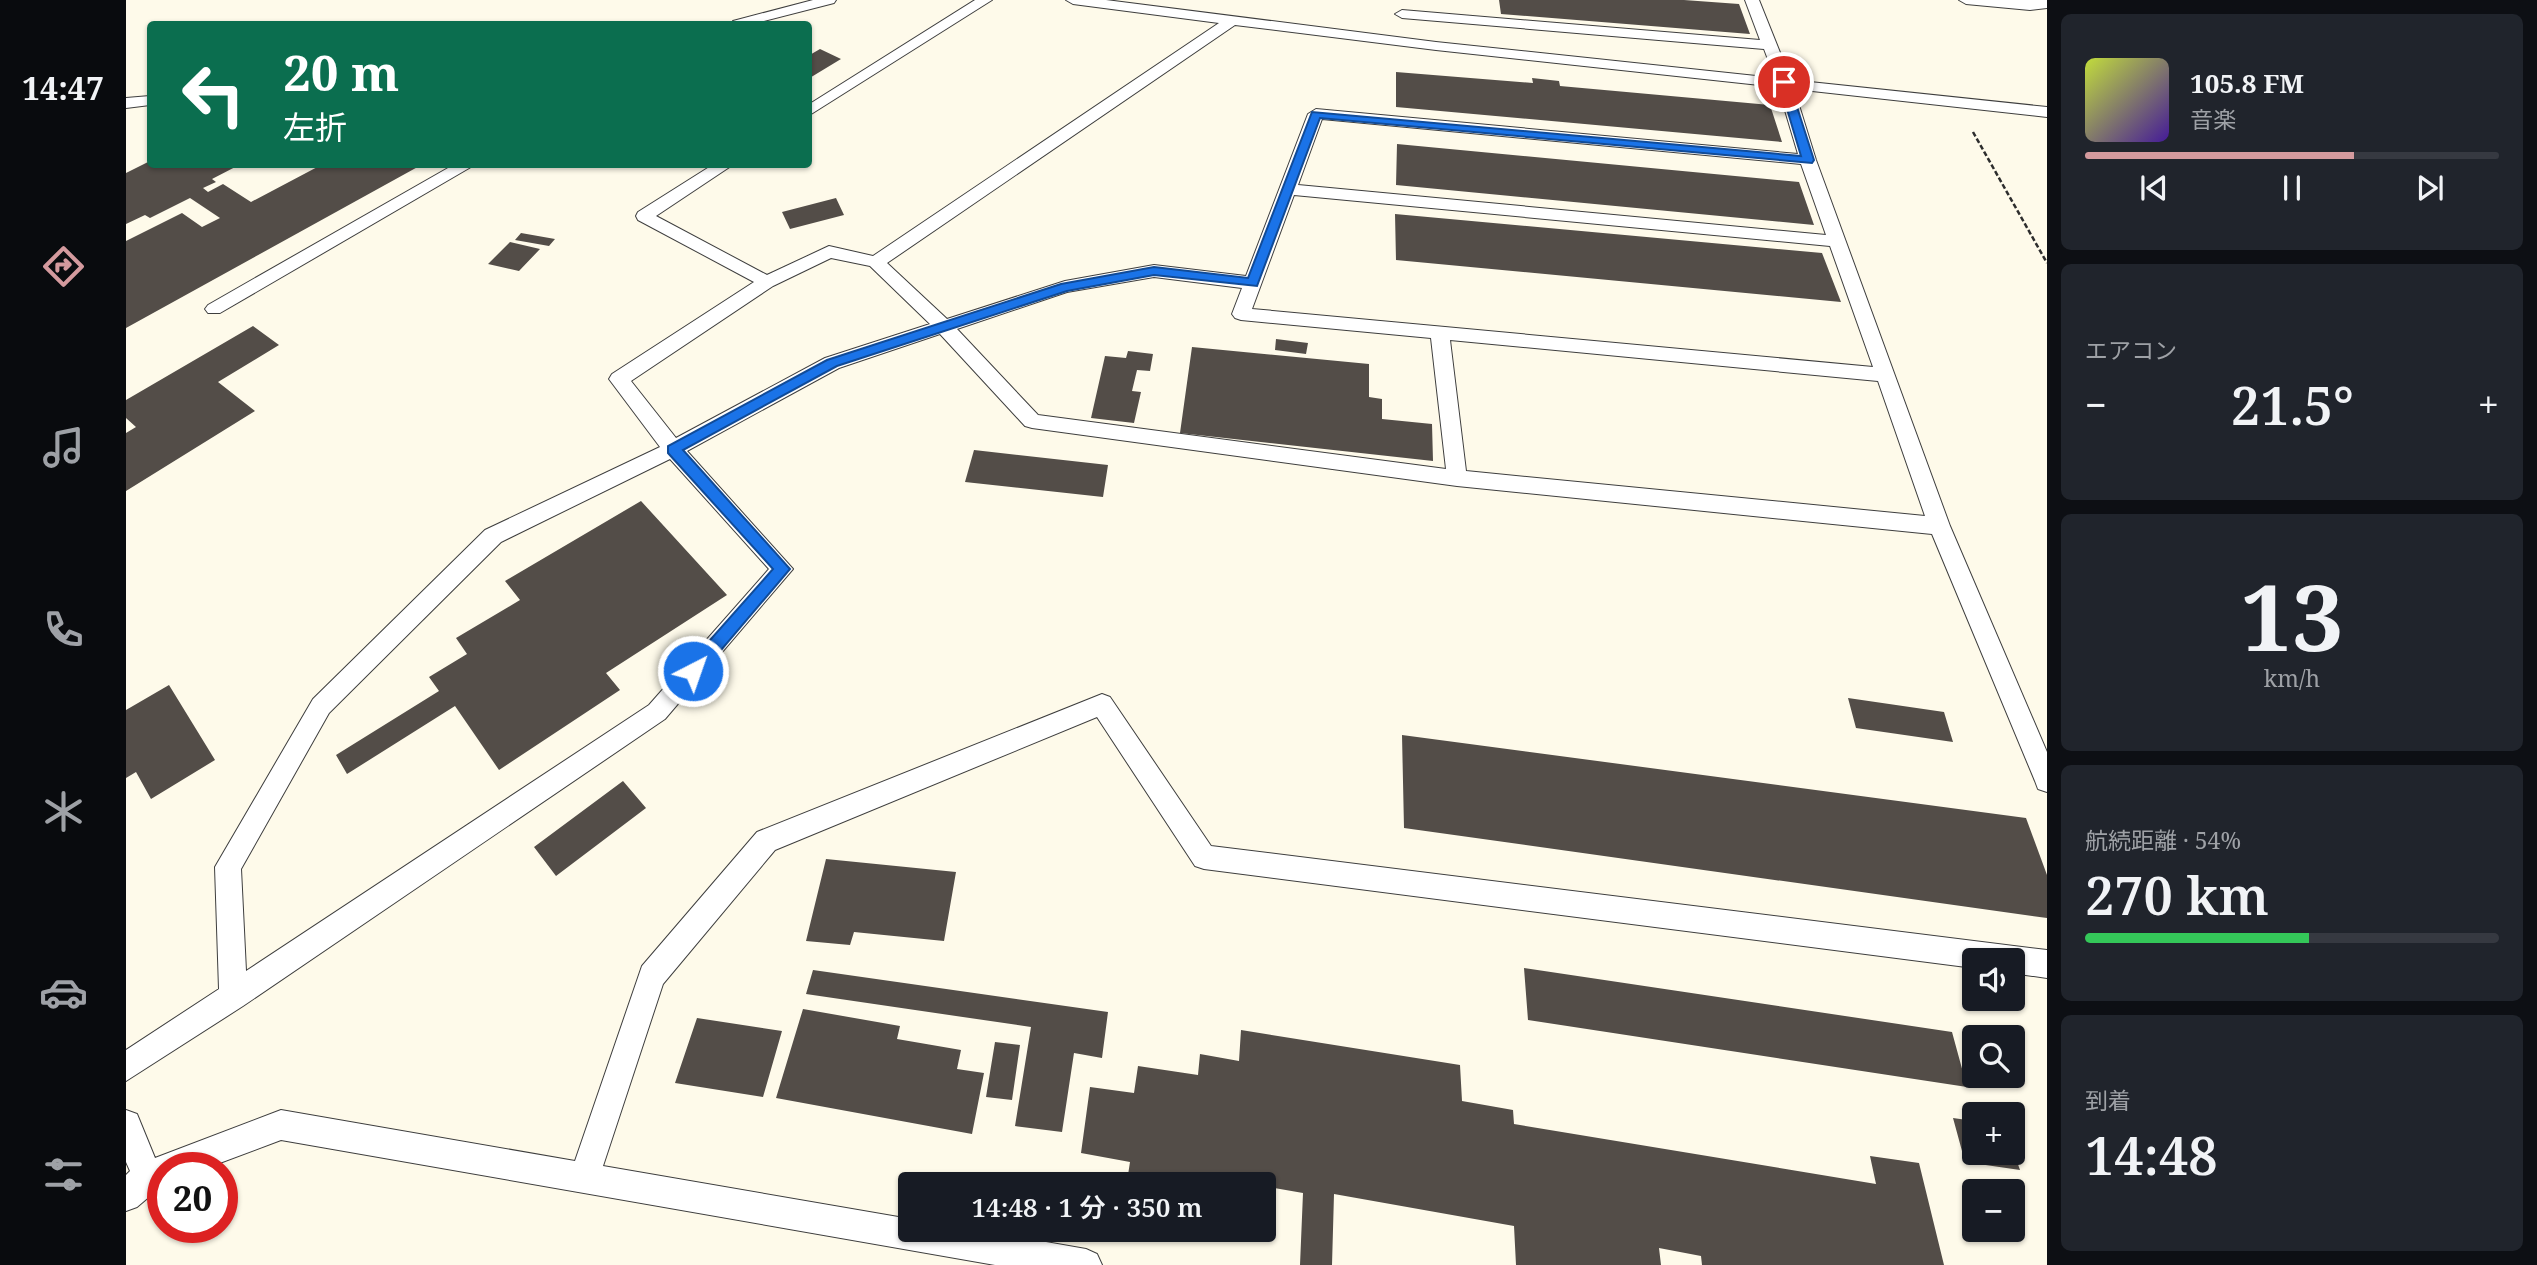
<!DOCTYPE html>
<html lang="ja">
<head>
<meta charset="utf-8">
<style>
	:root { --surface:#171b24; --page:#20242c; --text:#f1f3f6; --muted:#9ea1a6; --line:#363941; --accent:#d49a9e }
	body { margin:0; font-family:"Noto Serif","Noto Sans JP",serif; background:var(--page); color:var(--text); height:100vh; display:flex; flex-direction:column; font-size:26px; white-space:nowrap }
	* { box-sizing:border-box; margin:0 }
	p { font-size:23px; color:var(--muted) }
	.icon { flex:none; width:38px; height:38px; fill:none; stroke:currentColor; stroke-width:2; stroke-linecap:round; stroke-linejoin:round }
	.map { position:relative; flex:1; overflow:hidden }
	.drawer { display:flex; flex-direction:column; gap:14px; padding:14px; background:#0d0f14; width:490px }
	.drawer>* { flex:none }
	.hud { position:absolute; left:21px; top:21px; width:665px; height:147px; border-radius:7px; box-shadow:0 2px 5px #0004; background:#0b6e4f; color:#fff; overflow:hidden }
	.tools { position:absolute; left:1836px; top:948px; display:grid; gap:14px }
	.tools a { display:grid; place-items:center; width:63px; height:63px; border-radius:7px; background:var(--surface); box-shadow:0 2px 5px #0004; font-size:35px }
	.speed { position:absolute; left:21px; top:1152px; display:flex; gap:14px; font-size:35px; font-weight:700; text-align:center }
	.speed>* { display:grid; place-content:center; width:91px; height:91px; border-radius:50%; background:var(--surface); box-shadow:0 2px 5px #0004; line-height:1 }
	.speed .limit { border:10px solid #d22; background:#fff; color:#111 }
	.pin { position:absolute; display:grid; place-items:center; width:60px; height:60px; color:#fff; margin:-30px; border:4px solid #fff; border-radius:50%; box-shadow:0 2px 7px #0007 }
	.me { position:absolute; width:77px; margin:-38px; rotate:41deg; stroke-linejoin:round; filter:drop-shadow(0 0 5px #0008) }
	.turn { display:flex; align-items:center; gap:24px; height:147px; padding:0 21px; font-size:32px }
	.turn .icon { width:91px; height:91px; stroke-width:2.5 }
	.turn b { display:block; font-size:49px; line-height:60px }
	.big { font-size:52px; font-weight:600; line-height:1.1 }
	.drawer .tile { flex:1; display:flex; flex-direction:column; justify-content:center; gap:10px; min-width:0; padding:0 24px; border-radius:10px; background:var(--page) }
	.drawer .dial { align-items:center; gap:0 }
	.dial b { font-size:91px; line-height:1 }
	.song { display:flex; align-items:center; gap:21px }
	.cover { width:84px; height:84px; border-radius:10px; background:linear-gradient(135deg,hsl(70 70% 55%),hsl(260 70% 35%)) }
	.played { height:7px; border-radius:4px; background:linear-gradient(90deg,var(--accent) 65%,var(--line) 65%) }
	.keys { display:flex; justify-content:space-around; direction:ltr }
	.heat { display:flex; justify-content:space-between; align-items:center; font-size:38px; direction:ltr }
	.charge { height:10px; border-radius:5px; background:linear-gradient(90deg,#34c759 54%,var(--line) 0) }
	.trip { position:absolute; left:772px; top:1172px; width:378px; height:70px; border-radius:7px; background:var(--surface); box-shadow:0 2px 5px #0004; font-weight:600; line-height:70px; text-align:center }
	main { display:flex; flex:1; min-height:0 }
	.menu { display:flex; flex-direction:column; width:126px; justify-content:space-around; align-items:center; background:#090b0e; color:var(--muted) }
	.menu .icon { width:49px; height:49px }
	.menu .active { color:var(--accent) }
	.menu b { font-size:32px; color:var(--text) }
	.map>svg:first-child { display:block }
</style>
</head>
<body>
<main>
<nav class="menu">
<b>14:47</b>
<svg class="icon active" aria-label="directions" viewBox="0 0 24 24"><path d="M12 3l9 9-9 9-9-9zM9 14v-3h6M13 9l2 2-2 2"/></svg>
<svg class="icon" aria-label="music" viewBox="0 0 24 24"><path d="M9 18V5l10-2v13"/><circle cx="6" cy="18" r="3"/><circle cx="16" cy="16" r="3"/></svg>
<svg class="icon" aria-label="phone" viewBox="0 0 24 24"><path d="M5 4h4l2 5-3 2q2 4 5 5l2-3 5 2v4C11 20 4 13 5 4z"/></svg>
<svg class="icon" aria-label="climate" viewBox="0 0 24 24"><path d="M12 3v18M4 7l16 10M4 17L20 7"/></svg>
<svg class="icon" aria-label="car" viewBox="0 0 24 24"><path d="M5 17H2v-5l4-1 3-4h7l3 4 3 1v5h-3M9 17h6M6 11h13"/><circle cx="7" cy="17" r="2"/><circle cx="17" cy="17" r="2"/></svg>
<svg class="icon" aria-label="filters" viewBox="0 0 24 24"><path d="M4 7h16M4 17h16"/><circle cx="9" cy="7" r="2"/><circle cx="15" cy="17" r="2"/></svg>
</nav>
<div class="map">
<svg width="1921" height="1265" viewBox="0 0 1921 1265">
	<rect width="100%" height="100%" fill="#fefaea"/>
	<path fill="#534d48" d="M1373 0H1558L1613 4 1624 34 1375 14Z
		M694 49 715 59 682 79V56Z
		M1270 72 1407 83 1406 78 1433 81 1434 86 1644 105 1656 142 1270 107Z
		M1271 144 1673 182 1688 225 1270 185Z
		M24 161V164H115L86 179 90 182 77 188 82 192 97 184 125 202 197 164H297L0 328V241L56 213 76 227 94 218 64 198 24 218 19 215 0 224V173Z
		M710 198 718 215 664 229 656 212Z
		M1269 214 1696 253 1715 302 1270 260Z
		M395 233 429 239 423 246 389 240Z
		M384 242 414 249 393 271 362 264Z
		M127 326 153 345 92 382 129 411 0 491V433L10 427 0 418V400Z
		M1150 339 1182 343 1180 354 1149 350Z
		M1066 347 1243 364V397L1256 399V419L1306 424 1307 461 1054 433Z
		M1002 351 1027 354 1024 371 1011 370 1006 391 1015 392 1008 423 965 418 979 356 1000 358Z
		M848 450 982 465 977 497 839 482Z
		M515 501 601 595 480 673 494 690 373 770 329 706 221 774 210 755 313 691 303 677 341 654 330 638 394 600 379 581Z
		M43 685 89 760 25 799 10 772 0 778V710Z
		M1722 698 1818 712 1827 742 1730 728Z
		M1276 735 1900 818 1921 875V918L1278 828Z
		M497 781 520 808 430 876 408 847Z
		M700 859 830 872 818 941 728 932 724 945 680 941Z
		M1398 968 1826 1032 1841 1087 1402 1020Z
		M687 970 982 1012 976 1058 948 1053 936 1132 889 1126 905 1027 680 994Z
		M677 1009 774 1026 771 1039 835 1050 831 1069 858 1073 846 1134 650 1098Z
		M571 1018 656 1031 637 1097 549 1083Z
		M1115 1030 1334 1065 1336 1101 1387 1110 1388 1124 1750 1184 1744 1156 1793 1163 1818 1265H1576L1575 1256 1533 1248 1535 1265H1390L1388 1226 1208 1194 1206 1265H1174L1177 1193 1084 1177V1185H1057L1002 1175 1004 1162 955 1153 964 1087 1008 1093 1012 1066 1072 1075 1074 1054 1113 1061Z
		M869 1042 894 1045 886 1100 860 1097Z
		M1827 1118 1848 1121V1153H1888L1894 1170 1839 1162Z"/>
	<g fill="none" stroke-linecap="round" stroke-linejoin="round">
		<defs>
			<path id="lane" d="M687 0H710L708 3 626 24H605L607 21Z
				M849 0H866L682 116V105Z
				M940 0H980L1310 42 1649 78 1638 49 1276 18 1269 14 1276 10 1634 40 1619 0H1633L1665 80 1921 107V117L1668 89 1690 160 1824 526 1921 752V792L1912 789 1909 781 1806 534 1331 486 906 428 899 426 814 334 713 368 561 451 667 569 539 719 117 1006 0 1081V1050L93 989 89 867 187 699 359 530 534 447 483 379 486 374 628 282 512 220 510 216 512 212 588 164H608L530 216 641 275 703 246 747 256 1093 23 947 4ZM1109 25 1310 50 1652 87 1672 154 1190 109 1182 114 1120 276 1028 265 939 281 821 319 761 263ZM1196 119 1675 164 1700 235 1172 185ZM1168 195 1704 246 1747 367 1126 309ZM705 258 744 266 804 324 699 358 550 438 505 381 647 286ZM1028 277 1116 288 1106 314 1109 318 1115 320 1305 338 1320 469 912 415 831 329 941 292ZM1324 340 1752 381 1799 516 1340 471ZM544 459 643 569 523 705 120 971 115 869 203 713 375 542Z
				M1833 0H1921V8L1904 10 1840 4Z
				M24 96V105L0 108V98Z
				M329 164H350L94 313H82L79 309 82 305Z
				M976 694 984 697 1085 846 1921 950V978L1886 973V961H1848V968L1078 869 1069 866 971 717 649 850 537 984 477 1166 784 1219V1230H851L960 1249 971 1254 976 1265H869L155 1140 83 1167H37V1185L11 1207 0 1211V1175L4 1171 0 1162V1110L11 1114 29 1158 155 1110 449 1161 516 966 631 832Z"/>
		</defs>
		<use href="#lane" stroke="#3e3e3e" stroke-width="2"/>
		<path stroke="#2d2d2d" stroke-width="2.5" stroke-dasharray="5 2.5" stroke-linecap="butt" d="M1847 132 1921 263"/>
		<use href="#lane" fill="#fff" fill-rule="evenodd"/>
	</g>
	<path fill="#1a73e8" stroke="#114b97" stroke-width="2" d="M1658 79 1663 82 1688 160 1686 163 1194 118 1131 286 1028 275 941 291 711 366 557 450 664 569 573 676H561L559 671 561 666 647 569 542 453V446L701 360 935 284 1028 267 1122 278 1186 112 1675 156 1653 82Z"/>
</svg>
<div class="tools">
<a><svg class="icon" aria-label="sound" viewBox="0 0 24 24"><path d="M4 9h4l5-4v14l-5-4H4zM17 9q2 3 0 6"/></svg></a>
<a><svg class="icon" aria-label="search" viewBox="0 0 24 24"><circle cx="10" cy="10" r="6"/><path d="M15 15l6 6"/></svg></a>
<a>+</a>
<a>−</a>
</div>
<div class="speed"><div class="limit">20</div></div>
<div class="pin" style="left:1658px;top:82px;background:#d93025"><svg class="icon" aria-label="arrive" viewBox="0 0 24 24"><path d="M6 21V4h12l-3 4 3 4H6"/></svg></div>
<svg class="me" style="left:567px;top:671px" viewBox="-20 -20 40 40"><circle r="17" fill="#1a73e8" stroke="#fff" stroke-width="3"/><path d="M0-11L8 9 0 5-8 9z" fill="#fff"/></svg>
<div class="trip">14:48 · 1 分 · 350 m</div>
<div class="hud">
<div class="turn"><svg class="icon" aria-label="left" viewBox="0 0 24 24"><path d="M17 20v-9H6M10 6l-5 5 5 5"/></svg><div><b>20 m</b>左折</div></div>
</div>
</div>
<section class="drawer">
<div class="tile">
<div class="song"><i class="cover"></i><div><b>105.8 FM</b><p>音楽</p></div></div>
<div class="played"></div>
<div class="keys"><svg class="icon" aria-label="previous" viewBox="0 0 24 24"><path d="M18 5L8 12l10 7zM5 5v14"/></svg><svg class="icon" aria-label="pause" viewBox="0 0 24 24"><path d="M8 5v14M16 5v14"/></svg><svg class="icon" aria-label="next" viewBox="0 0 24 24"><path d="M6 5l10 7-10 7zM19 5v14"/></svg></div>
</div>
<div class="tile"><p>エアコン</p>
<div class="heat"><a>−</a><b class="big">21.5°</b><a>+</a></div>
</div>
<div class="tile dial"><b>13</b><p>km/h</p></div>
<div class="tile"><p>航続距離 · 54%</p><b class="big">270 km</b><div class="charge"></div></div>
<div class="tile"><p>到着</p><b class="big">14:48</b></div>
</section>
</main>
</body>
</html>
